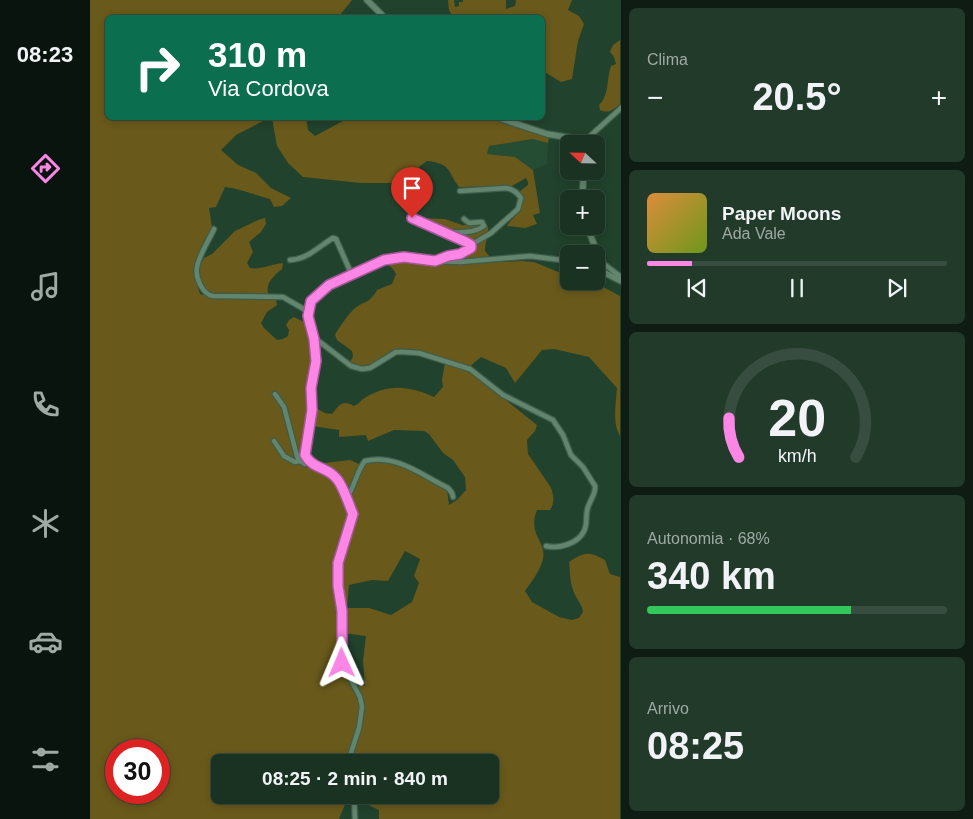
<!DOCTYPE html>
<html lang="it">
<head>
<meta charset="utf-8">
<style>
	:root { --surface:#193222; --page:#223a2a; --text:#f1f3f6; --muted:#9faaa5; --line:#374d40; --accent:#fb86e5 }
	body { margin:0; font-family:Helvetica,sans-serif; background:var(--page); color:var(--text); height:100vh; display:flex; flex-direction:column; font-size:19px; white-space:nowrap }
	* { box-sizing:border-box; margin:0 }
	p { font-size:16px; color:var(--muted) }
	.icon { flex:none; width:28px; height:28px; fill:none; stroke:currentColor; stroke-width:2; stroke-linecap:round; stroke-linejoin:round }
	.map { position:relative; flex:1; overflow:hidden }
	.panel { display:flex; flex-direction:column; gap:8px; padding:8px; background:#0e1c13; width:352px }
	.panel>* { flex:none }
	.top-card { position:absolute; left:15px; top:15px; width:440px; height:105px; border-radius:8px; box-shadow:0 2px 8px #0003,0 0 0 1px var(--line); background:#0b6e4f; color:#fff; overflow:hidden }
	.needle { width:32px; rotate:292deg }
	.buttons { position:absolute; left:470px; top:135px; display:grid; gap:10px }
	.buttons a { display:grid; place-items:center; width:45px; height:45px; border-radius:8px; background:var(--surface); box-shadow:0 2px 8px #0003,0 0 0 1px var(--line); font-size:25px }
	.speed { position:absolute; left:15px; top:739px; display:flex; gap:10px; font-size:25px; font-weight:700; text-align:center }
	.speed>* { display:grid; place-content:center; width:65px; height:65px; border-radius:50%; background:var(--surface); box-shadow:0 2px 8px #0003,0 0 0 1px var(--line); line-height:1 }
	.speed .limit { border:8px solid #d22; background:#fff; color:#111 }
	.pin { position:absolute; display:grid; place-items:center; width:42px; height:42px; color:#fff; margin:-51px -21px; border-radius:50% 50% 50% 0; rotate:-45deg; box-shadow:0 0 5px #0007 }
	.pin .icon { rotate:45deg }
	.me { position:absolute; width:55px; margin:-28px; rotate:359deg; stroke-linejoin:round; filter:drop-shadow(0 0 4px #0008) }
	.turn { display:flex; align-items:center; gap:18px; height:105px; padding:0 20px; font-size:22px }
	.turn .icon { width:65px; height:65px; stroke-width:2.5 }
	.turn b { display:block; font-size:35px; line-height:42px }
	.big { font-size:38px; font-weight:800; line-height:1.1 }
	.panel .widget { flex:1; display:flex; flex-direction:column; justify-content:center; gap:8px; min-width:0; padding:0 18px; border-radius:8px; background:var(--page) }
	.panel .dial { align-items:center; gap:0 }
	.dial svg { height:130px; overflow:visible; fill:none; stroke:var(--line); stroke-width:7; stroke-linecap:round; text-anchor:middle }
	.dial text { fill:var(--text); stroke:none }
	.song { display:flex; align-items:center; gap:15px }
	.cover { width:60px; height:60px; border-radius:8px; background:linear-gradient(135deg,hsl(30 70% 55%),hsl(80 70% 35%)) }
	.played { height:5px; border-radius:2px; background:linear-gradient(90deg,var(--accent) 15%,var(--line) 15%) }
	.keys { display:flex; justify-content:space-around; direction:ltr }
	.heat { display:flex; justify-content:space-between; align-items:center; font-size:28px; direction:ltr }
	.charge { height:8px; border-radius:4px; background:linear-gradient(90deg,#34c759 68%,var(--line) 0) }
	.trip { position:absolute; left:121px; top:754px; width:288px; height:50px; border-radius:8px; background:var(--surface); box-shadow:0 2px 8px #0003,0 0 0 1px var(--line); font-weight:800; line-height:50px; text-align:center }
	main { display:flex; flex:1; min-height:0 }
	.tabs { display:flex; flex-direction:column; width:90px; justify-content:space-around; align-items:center; background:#0a140e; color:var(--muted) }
	.tabs .icon { width:35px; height:35px }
	.tabs .on { color:var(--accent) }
	.tabs b { font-size:22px; color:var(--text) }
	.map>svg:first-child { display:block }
</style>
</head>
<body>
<main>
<nav class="tabs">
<b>08:23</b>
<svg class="icon on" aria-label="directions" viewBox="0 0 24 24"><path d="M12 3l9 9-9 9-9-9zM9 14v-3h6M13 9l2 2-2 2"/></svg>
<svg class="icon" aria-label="music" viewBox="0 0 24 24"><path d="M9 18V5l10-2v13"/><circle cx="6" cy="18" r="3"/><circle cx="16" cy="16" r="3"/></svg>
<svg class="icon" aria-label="phone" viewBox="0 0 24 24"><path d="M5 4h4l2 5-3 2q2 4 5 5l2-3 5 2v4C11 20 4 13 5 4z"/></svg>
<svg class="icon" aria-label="climate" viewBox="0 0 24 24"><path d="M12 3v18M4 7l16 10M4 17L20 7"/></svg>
<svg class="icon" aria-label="car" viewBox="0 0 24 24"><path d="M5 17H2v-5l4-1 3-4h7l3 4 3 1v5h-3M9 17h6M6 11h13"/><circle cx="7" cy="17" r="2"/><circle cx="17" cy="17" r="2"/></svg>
<svg class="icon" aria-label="filters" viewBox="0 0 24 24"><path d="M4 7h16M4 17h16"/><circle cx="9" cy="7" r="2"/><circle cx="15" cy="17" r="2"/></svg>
</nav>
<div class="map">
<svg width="531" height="819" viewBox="0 0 531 819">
	<rect width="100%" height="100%" fill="#21422d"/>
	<path fill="#254d34" d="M444 139 458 143 457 164 443 170 425 157 397 154 398 146Z"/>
	<path fill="#69591b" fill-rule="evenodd" d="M0 0H262L250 15 253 17 18 18V118H179L146 135 131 150 148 165 166 173 181 188 201 198 192 206 184 207 180 199C165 195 151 189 135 187L126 207 119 208 122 227 104 265 108 288 110 294 122 297 184 298 186 299 187 305 177 312 171 323 174 328 187 340 193 339 198 336 199 330 196 325 199 320 204 317 214 322C219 336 225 354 223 370 221 381 218 390 217 402L221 404 214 459 222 467 229 470 228 472 240 477 250 493 256 492 247 476 232 466 234 463 260 460 269 464 271 468 276 462 296 460 302 462 357 490 359 505 367 500 376 490 375 477 363 460 353 453 339 434 334 431 304 430 278 441 276 435 249 437V430L222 426 224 407 235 413 242 414C249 405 253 399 264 406 268 404 270 402 273 399 298 383 319 386 344 397L353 387 352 380 355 363 376 370 401 388 447 425 445 431 437 440 438 454 460 486C464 494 465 503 460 510H447C437 534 457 542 453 559 450 571 442 581 435 591L442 602 469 617 482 620 489 618 493 612C492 604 486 599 483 590 480 582 480 571 479 562 495 552 498 551 515 560L520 574 530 577V819H289V810L280 806 279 795H400V762H259L273 720 274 710 272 701 266 686H275L273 661 276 636 253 633 254 611 251 592C249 608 245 650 251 665 257 682 270 695 270 714 270 728 258 746 257 762H130V795H259L249 819H0ZM315 551 330 559 324 576 329 583 322 602 301 615 279 608H257L259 585 282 580 298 581ZM26 750H69V792H26Z
		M358 0H364L365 7 369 6V2H373V0H416V9L425 6 426 0H482L478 10 489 16 494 24 488 41 482 79 471 82 453 71 452 18 363 17 359 10Z
		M530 40V104C523 110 519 114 510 110L509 105C520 94 516 80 521 66L526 64 524 57 520 52 523 45Z
		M182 118H216L218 130 225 136 253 121 275 120 284 118H404L459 136 458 143 443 139 399 146 397 154 425 157 443 170 450 213 443 215 447 224 435 228 417 226C425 213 438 210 430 191L438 185V182L436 178 422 186 369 187C357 171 362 164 337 161 330 166 325 169 324 177L320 182 314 177 301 183H271L213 177 198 163 187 146Z
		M175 218 176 224 171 232 159 242 163 252 157 263 160 268C170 270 182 264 193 263L192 269C184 276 176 282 178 293L181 295 117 293 112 284 108 268 114 258 122 254 145 231 168 220Z
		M328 218 355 219 372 225 398 226C399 235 395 242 395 251L400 257 370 261 353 260 355 258H368L378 255 382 248 327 219Z
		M306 259 371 264 432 261 444 262 473 274H479V281H502L530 296V436C522 423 526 403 527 388L499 357 464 349 452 350 425 383 416 368 391 357 378 368C368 365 320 350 313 351 293 354 281 377 259 363L263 357 262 351 247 340 245 335C247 330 261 311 265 308 276 300 279 304 287 290L302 284 306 274 303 269 294 261Z"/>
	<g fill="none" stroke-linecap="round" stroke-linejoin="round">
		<defs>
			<path id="minor" d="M492 141 499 137 531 108
				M370 191 416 188C423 189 427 192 431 198L428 209 401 233 381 245
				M322 218 381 245 380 250C368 255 356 254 346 261
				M124 229C119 240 109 255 107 267 105 277 112 294 123 296L193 297 219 312
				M357 232C369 233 385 233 394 226L392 222 379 223 374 219
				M200 260C218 259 228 247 243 238L246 239 261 273
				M510 261 531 277
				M224 339 230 342 261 366 272 369 280 368 306 352H314L329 353 380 369 413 395 463 420 473 435 481 455 493 467 505 486V489C504 496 500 501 498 507 495 515 498 524 494 531 488 544 468 549 456 546
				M185 394 194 407 207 456 210 461 215 464 220 463
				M184 441 194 456 205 462 210 461
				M256 499C265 487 266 472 275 461 305 453 333 476 358 488L362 493 363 497
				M258 762 269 728 272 707 270 697 252 663V611L248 586V563L263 514C259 505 253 485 246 478 237 467 223 469 215 455L222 410 221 388 226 361 224 339 218 315 221 301 239 285 261 273 301 258 314 257 345 261 370 262 440 256 479 261
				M264 795 265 819"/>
			<path id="tertiary" d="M277 0 295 18
				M409 118 457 134 488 139 493 144
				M492 199 494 171
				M497 226 508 255 511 271 531 281"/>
		</defs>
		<use href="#minor" stroke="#3e5d4b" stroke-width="7"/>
		<use href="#tertiary" stroke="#3e5d4b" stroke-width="8"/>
		<use href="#minor" stroke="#63856e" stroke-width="4.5"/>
		<use href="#tertiary" stroke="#63856e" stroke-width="5.5"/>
	</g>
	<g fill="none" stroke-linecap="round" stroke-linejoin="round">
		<defs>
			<path id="route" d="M252 663V611L248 586V563L263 514C259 505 253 485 246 478 237 467 223 469 215 455L222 410 221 388 226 361 224 339 218 316 221 301 239 285 294 260 314 257 345 261 358 256 370 254 381 248V245L376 242 322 218"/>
		</defs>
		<use href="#route" stroke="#a35795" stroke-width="12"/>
		<use href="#route" stroke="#fb86e5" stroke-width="9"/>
	</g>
</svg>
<div class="buttons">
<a><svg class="needle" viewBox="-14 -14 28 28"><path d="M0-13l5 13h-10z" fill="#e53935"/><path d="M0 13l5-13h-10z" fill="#9faaa5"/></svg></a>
<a>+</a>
<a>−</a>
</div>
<div class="speed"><div class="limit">30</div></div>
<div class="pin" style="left:322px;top:218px;background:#d93025"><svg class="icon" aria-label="arrive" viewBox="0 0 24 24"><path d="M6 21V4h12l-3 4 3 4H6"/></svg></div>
<svg class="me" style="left:252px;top:663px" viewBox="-20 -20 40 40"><path d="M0-17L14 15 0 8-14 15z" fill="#fb86e5" stroke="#fff" stroke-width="4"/></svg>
<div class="trip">08:25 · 2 min · 840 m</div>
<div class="top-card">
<div class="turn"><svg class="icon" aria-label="right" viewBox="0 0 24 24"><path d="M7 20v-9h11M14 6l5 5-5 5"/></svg><div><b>310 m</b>Via Cordova</div></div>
</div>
</div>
<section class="panel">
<div class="widget"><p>Clima</p>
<div class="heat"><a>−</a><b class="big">20.5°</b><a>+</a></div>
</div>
<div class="widget">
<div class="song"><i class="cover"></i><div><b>Paper Moons</b><p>Ada Vale</p></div></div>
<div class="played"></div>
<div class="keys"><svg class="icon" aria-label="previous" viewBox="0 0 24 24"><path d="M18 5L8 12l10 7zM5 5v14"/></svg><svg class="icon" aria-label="pause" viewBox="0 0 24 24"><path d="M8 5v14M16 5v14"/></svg><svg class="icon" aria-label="next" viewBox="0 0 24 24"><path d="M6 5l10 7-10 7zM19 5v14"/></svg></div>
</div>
<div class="widget dial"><svg viewBox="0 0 100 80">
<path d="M14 69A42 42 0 1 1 86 69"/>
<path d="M14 69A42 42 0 0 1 8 45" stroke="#fb86e5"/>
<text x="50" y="56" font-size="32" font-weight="700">20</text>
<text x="50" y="72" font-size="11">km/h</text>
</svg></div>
<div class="widget"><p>Autonomia · 68%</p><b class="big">340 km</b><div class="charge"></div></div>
<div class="widget"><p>Arrivo</p><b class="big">08:25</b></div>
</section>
</main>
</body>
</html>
